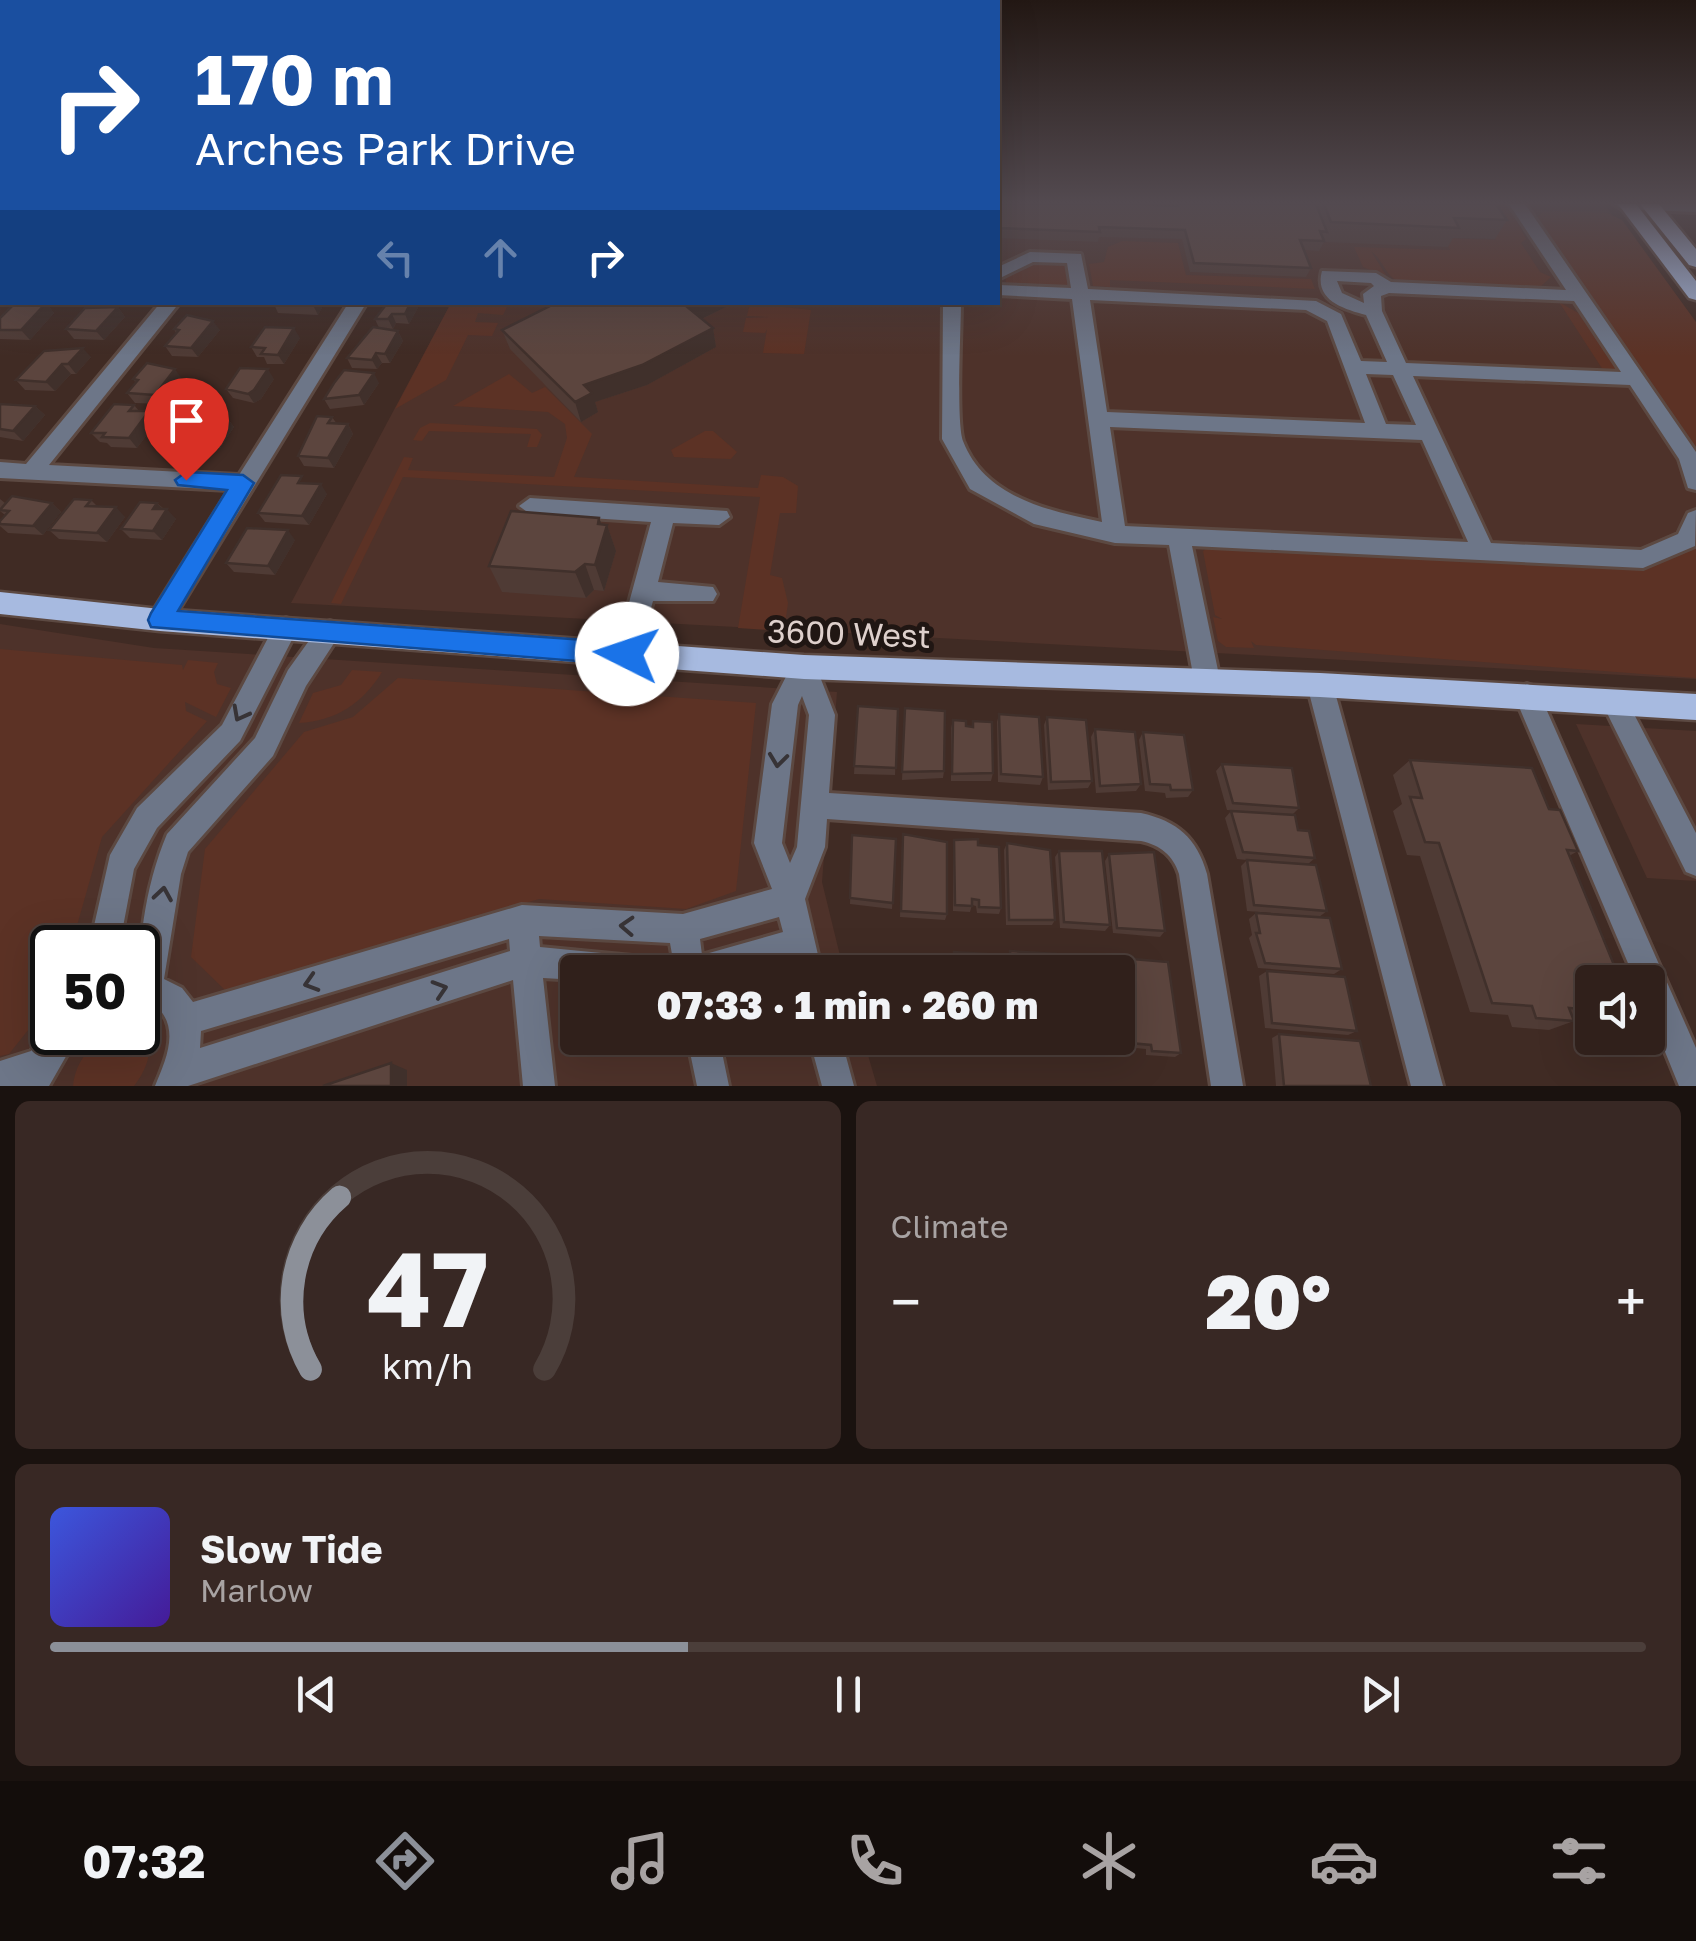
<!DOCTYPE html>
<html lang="en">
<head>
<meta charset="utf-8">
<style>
	:root { --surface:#30201b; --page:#382824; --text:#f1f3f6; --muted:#a8a3a3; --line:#4b3e3a; --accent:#8c9099 }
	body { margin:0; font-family:"Golos Text",sans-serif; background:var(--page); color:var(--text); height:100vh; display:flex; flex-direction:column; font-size:38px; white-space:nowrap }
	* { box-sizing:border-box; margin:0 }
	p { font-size:32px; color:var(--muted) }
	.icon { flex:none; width:55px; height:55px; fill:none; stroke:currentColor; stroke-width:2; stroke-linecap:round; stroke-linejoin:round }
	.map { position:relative; height:1086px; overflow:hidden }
	.sheet { display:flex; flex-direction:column; gap:15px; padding:15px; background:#1a120f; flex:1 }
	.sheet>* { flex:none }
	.hud { position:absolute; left:0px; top:0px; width:1000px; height:305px; box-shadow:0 10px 40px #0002,0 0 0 2px var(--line); background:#1a4fa0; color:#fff; overflow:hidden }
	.buttons { position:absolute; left:1575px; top:965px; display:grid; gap:20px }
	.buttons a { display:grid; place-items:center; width:90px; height:90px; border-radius:10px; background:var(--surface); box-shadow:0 10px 40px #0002,0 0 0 2px var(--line); font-size:50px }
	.speed { position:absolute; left:30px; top:925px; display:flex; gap:20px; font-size:50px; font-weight:700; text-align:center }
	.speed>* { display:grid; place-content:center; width:130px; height:130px; border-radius:50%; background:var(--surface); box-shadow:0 10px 40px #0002,0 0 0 2px var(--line); line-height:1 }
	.speed .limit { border:5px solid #111; border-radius:15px; background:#fff; color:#111 }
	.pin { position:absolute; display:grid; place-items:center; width:85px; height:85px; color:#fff; margin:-102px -42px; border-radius:50% 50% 50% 0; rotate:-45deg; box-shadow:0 0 10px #0007 }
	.pin .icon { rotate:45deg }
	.me { position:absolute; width:110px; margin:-55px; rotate:274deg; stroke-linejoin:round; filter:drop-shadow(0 0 8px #0008) }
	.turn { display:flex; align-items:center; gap:35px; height:210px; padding:0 30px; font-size:45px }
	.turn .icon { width:130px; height:130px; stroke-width:2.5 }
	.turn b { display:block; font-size:70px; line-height:85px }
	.lanes { display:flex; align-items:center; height:95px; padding:0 30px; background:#0003; justify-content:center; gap:50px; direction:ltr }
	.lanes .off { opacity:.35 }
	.big { font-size:75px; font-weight:800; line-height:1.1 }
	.sheet .tile { flex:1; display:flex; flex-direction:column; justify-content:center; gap:15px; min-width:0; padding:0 35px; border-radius:15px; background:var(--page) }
	.sheet .dial { align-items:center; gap:0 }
	.dial svg { height:260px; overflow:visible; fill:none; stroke:var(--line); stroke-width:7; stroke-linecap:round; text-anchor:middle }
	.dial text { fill:var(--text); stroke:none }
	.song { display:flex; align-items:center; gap:30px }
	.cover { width:120px; height:120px; border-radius:15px; background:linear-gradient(135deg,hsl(230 70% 55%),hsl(260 70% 35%)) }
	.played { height:10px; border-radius:5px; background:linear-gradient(90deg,var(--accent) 40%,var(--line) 40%) }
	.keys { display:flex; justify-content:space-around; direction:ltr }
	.heat { display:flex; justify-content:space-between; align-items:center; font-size:55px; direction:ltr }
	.sheet .tiles { flex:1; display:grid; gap:15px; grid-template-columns:1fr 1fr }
	.tile:last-child { grid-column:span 2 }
	.trip { position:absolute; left:560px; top:955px; width:575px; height:100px; border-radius:10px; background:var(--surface); box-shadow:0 10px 40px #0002,0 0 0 2px var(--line); font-weight:800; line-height:100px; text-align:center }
	.menu { display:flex; height:160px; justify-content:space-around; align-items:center; background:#130d0b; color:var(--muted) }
	.menu .icon { width:70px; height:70px }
	.menu .active { color:var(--accent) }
	.menu b { font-size:45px; color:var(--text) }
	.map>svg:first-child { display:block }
</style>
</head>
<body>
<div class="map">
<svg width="1696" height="1086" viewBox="0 0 1696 1086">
	<rect width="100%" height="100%" fill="#402b24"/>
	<path fill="#4e322a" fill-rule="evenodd" d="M998 204H1604L1696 327V679L291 603 451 303 998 302Z
		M0 624 154 648 837 692 822 882 844 972H578V1038H863L877 1086H0ZM52 948H138V1032H52Z
		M1576 724 1696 731V881L1647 878Z"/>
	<path fill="#5c3225" d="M1475 204H1508L1526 239 1521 243 1540 272 1551 277 1540 287 1398 281C1385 275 1383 260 1371 251L1387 277 1363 267 1354 247 1450 250 1444 238 1496 240Z
		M1555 211 1607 213 1622 220 1696 322V451L1537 218 1543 212Z
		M1122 241 1178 243 1186 275 1311 279 1315 289 1110 280V287L1093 286 1089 264 1104 262 1108 247Z
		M1034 261 1067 263 1074 287 1006 284 1005 276Z
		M1559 302 1580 314 1617 370 1605 373Z
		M451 303H509L503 315 478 313 475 322 498 323 492 336 468 335 446 380 395 409Z
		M750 303 811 310 804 354 763 353 767 329 765 333 743 332 746 318 769 317 747 316Z
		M509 374 532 393 545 387 592 434 574 477 758 488 761 475 783 477 798 486 796 513H780L770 575 782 578 788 603 784 631 738 628 760 497 403 477 341 604 331 603 404 457 413 458 408 470 554 477 567 438 565 424 548 412 453 406Z
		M430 423 537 429 542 435 537 447H527L531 434 429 431 422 441 413 440 420 428Z
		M705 431H713L737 452 731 459 674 457 671 450Z
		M1696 540V678L1256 645 1251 641 1254 648 1226 647 1218 641 1213 617 1222 619 1215 615 1203 551 1213 545 1606 567 1657 563Z
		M0 649 182 665 183 670 188 660 218 663 214 672 217 684 231 688 216 717 185 702 186 711 207 721 102 837 71 947 52 948V1000L9 1054 0 1056Z
		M352 670 382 672C363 703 336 721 299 723L313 693 341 685Z
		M398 678 756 703 736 891 686 909 539 899 225 990 191 957 205 849 304 732 353 717Z
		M138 1032C157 1047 147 1069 134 1086H73C77 1049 105 1034 138 1032Z"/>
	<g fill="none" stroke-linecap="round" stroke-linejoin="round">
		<defs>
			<path id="minor" d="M1509 204H1525L1696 452V490L1688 488 1679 459 1630 385 1413 376 1491 543 1641 550 1678 534 1688 513 1696 510 1695 546 1643 568 1192 546 1220 680 1216 688 1207 691 1198 688 1194 680 1169 545 1115 543 1034 524 970 489 942 439 943 302H961C961 330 956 421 963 441 985 498 1050 511 1102 522L1072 299 998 295V285L1071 288 1067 263 1033 262 998 279V267L1030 252 1081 254 1088 289 1316 301 1341 314 1361 361 1387 362 1366 315C1343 309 1314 300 1322 271L1376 273 1391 282 1566 290ZM1337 281 1371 283 1374 286 1363 294 1364 303 1342 293ZM1389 293 1574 301 1621 372 1406 363 1382 311 1381 296ZM1090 300 1306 310 1327 321 1365 423 1107 412ZM1366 374 1393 375 1416 425 1386 424ZM1110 427 1422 440 1468 542 1125 526Z
				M1614 204H1696V212L1622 209Z
				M2 207V218L0 219V208Z
				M161 302H180L49 465 239 475 349 302H367L168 627 160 630 152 627 148 620 152 613 229 490 0 478V462L26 464Z
				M530 498 727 511 730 517 719 525 673 523 658 582 713 587 717 594 713 601H653L636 662 627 665 618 662 615 654 651 522 530 514 519 506Z
				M286 618 295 621 298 628 240 741 157 828 134 869 119 948H89L110 855 137 808 222 725 277 621Z
				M330 621 339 624 342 631 306 686 273 756 188 852 181 874 164 979 182 988 193 1002 522 905 683 914 772 889 754 843 772 704 795 659 804 656 813 659 835 715 829 793 1141 813C1177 821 1197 838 1207 874L1243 1086H1211L1179 874C1173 855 1160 845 1141 841L827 819 825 847 805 899 822 972H792L789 960 747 972H578V980L543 978 555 1086H523L513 980 188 1086H155C165 1062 179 1032 160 1010L138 1006C138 948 144 888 167 834L255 738 288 670 321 624ZM802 696 809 715 797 847 790 863 782 843 798 705ZM779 917 783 932 702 955 700 939ZM539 936 670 943 673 960 540 947ZM509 939 510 951 200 1048 201 1031Z
				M1320 674 1329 677 1333 685 1443 1086H1411L1307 685 1311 677Z
				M1527 684 1536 687 1540 695 1696 1048V1086H1679L1648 1010V982H1636L1514 695 1518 687Z
				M1614 690 1623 693 1696 833V876L1686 872 1601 701 1605 693Z
				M52 1021V1032H80L49 1086H0V1061L31 1051Z
				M687 1038H719L729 1086H697Z
				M809 1038H841L854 1086H822Z"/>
			<path id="major" d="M1618 204H1636L1696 281V300L1689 298Z
				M1640 204H1659L1696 249V267L1689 265Z
				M0 592 160 609 804 655 1320 673 1696 694V720L1320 697 804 679 160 631 0 614Z"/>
		</defs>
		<use href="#minor" stroke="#5c4942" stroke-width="6"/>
		<use href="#major" stroke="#5c4942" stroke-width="5"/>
		<use href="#minor" fill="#6d7688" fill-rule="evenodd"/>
		<use href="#major" fill="#a7bae0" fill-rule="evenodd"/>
	</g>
	<path fill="#4f3b35" d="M998 204 1173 206 1172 204H1496L1507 220 1495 239 1453 238 1448 247 1324 242 1319 251 1304 250 1311 268 1306 277 1190 272 1182 239 1099 237 1098 242 998 238Z
		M273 302H325L318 315 278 313Z
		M388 302H421L409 324 396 323 393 329H384L398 331 403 341 390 363H382L377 369 352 368 347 358 379 328 375 319Z
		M46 303 54 313 30 340 0 339V318Z
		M118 307 125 317 104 340 74 339 66 329Z
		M726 307 702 319 713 328 716 347 647 385 595 402 598 412 581 422 510 349 502 330Z
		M174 329 220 330 198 357 172 356 165 346 176 333Z
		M300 338 284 364H267L264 357H257L251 347Z
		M44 351 91 357 76 374H71L55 391 25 390 16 380Z
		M133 379H182L162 404 135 403 127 393 136 383Z
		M274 379 261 399 254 403 233 398 226 389Z
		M379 383 364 405 330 409 324 399Z
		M0 404 35 406 45 415 23 441 0 437Z
		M134 405 139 411H149L157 421 137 448 111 447 107 443 100 442 91 433Z
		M332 417 337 424H348L353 434 334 468 304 466 298 456Z
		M227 418 234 427 220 448H170L162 439Z
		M307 484 327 494 309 525 265 522 258 513Z
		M0 499 5 503H52L61 512 43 535 8 533 0 526V521L5 515 0 511Z
		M91 500 97 506 125 517 107 542 59 539 49 530Z
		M157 503 176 519 162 540 130 538 121 529Z
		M599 518 602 524 607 525 616 551 604 591 594 590 586 598 502 592 489 566Z
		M295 540 275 575 234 572 226 563Z
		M858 706 898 709 895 775 854 774Z
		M905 708 944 771 943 778 902 780Z
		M999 714 1043 777 1040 785 998 782 997 722Z
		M1047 717 1092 781 1088 788 1048 790 1044 725Z
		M953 720 966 726 972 727 973 721 993 773 991 781H951V728Z
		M1095 729 1141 784 1136 791 1096 793 1091 737Z
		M1143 732 1193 790 1188 797 1166 798 1165 793 1145 791 1139 740Z
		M1410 760 1549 809 1578 851 1569 856 1592 982V1020L1573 1019 1574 1021 1549 1030 1512 1027 1508 1015 1470 1012 1420 856 1407 855 1393 811 1402 804 1393 775Z
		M1222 764 1299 808 1292 815 1227 810 1216 771Z
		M1231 811 1298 830 1315 858 1308 864 1327 911 1319 917 1247 911 1241 866 1247 860 1237 859 1225 818Z
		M852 835 896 839 892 909 850 904Z
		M954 840 978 845 1001 908 999 914 977 913 976 906 972 905 970 912 953 911V847Z
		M902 841 947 914 945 920 900 917Z
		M1007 843 1055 920 1052 925H1006L1004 850Z
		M1059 851 1110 925 1105 931 1060 928 1055 857Z
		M1109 854 1165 931 1160 937 1113 933 1105 861Z
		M1256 913 1342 969 1334 974 1258 968 1249 938 1252 935 1249 919Z
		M1010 951 1057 972H1008V956Z
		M1120 958 1181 1053 1175 1057 1146 1055V1049L1125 1047 1116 963Z
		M1267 971 1357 1031 1348 1035 1265 1028 1259 976Z
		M1279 1034 1371 1086H1276L1272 1038Z
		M895 1038H945V1053L943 1057 916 1054V1048L895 1047Z
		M952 1038H1003L1004 1040 1001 1044Z
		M1012 1038H1061L1062 1040 1058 1044Z
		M1066 1038H1118L1121 1044 1116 1048 1067 1042Z"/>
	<path fill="#40302b" d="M314 302H325L318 315 313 305Z
		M411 302H421L409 324 405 314Z
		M693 302H725L726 307 689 325 686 306Z
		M46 303 54 313 30 340 21 330Z
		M118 307 125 317 104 340 96 331Z
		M392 314 396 323 393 329 388 319Z
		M213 321 220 330 198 357 191 348Z
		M294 328 300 338 284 364 278 355Z
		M713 328 716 347 647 385 595 402 598 412 581 422 575 402 584 385Z
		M398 331 403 341 390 363 385 354Z
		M83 348 91 357 76 374 68 364Z
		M376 353 382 363 377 369 372 360Z
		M62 364 71 374 55 391 46 382Z
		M175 369 182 379 162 404 155 395Z
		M268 369 274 379 261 399 254 403 248 394Z
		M374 373 379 383 364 405 359 395Z
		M35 406 45 415 23 441 13 431Z
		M149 411 157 421 137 448 129 438Z
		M227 418 234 427 220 448 213 438Z
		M348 424 353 434 334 468 328 458Z
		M321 484 327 494 309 525 302 516Z
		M52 503 61 512 43 535 33 526Z
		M157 503 166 512 167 509 176 519 162 540 153 531V509Z
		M116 507 125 517 107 542 97 533Z
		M599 518 605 533 607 525 616 551 604 591 595 565Z
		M288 530 295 540 275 575 268 566Z
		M585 564 594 590 586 598 575 572Z
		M391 1063 407 1070V1086H391Z"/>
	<path fill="#5c453e" stroke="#40302b" stroke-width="2.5" d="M998 204H1136L1178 206V204H1316L1327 232 1320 231 1324 241 1300 240 1311 268 1194 263 1185 230 1099 227 1100 232 998 228Z
		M1324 204H1496L1507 220 1454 218 1459 228 1331 222Z
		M2 225V243H0V227Z
		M16 302 46 303 21 330H0V318Z
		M273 302H314L313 305 272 304Z
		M388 302H411L405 314H392L388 319H375Z
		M558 302H693L686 306 713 328 642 365 584 385 592 393 575 402 502 330Z
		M118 307 96 331 66 329 85 308Z
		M187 315 213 321 191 348 165 346 179 330 174 329Z
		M265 327 294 328 278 355 261 354 265 348 251 347Z
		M373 327 398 331 385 354 376 353 372 360 347 358Z
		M83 348 68 364H62L46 382 16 380 44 351Z
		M147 363 175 369 155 395 127 393 138 380 133 379Z
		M240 368 268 369 254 390 248 394 226 389Z
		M344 370 374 373 359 395 324 399 334 383Z
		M0 404 35 406 13 431 0 429Z
		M114 404 134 405 129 411H149L129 438 102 437 105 433H91Z
		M188 415 227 418 213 438 162 439Z
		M317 416 332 417 328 423 348 424 328 458 298 456Z
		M281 475 302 476 298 483 321 484 302 516 258 513Z
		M12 496 52 503 33 526 0 524V521L9 511 0 510Z
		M74 499 91 500 86 506 116 507 97 533 49 530Z
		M140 502 157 503 153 509H167L153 531 121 529Z
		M511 511 599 518 598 524 607 525 595 565 585 564 575 572 489 566Z
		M247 528 288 530 268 566 226 563Z
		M858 706 898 709 896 768 854 766Z
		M905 708 945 711 944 771 902 772Z
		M999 714 1039 717 1043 777 1001 774Z
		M1047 717 1086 720 1092 781 1051 782Z
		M953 720 966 721V726L973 727V721L992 722 993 773 952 774Z
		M1095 729 1135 732 1141 784 1100 786Z
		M1143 732 1184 735 1193 790H1171L1170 785 1150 784Z
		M1410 760 1532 768 1549 809 1560 810 1578 851 1567 850 1621 982H1592V1010L1569 1008 1574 1021 1536 1018 1532 1006 1492 1003 1439 843 1425 842 1410 797 1422 798Z
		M1222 764 1292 768 1299 808 1233 803Z
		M1231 811 1295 815 1298 830 1309 831 1315 858 1243 852Z
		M903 834 947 842V914L901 911Z
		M852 835 896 839 893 903 850 898Z
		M978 839V845L999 847 1001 908 979 907V900L972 899V906L955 905 954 840Z
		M1007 843 1050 850 1055 920H1009Z
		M1059 851H1102L1110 925 1064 922Z
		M1154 852 1165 931 1117 928 1109 854Z
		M1247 860 1316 865 1327 911 1254 905Z
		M1256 913 1330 918 1342 969 1265 963 1256 933H1260Z
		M1010 951 1056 954 1057 972H1011Z
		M954 952 1001 955V972H954Z
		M898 958 945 961V972H898Z
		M1120 958 1168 962 1181 1053 1152 1051 1151 1045 1130 1043Z
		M1065 963 1112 967 1113 972H1066Z
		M1267 971 1345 977 1357 1031 1272 1023Z
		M1118 1015 1121 1044 1071 1038H1118Z
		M1279 1034 1360 1041 1371 1086H1284Z
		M896 1038H945V1053L917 1051V1044L896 1043Z
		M980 1038H1003L1004 1040Z
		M391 1063V1086H323Z"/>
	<defs><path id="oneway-chevron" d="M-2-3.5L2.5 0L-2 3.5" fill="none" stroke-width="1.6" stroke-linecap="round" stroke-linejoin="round" transform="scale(2.5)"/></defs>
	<g stroke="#373336">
		<use href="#oneway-chevron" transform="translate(240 714) rotate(118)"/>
		<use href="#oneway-chevron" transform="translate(778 760) rotate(97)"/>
		<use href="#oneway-chevron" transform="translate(163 894) rotate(-81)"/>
		<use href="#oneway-chevron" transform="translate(627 926) rotate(-177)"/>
		<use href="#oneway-chevron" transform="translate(311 983) rotate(163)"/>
		<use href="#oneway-chevron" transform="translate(440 989) rotate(-18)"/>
	</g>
	<linearGradient id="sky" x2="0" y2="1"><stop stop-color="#231814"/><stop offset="0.57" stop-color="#534a50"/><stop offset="1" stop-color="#534a50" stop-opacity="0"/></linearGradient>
	<rect width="1696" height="356" fill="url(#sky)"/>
	<path fill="#1a73e8" stroke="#114b97" stroke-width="2.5" d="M186 472 243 475 254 483 178 611 627 643 639 654 627 665 151 627 148 620 151 613 227 490 178 485 175 480Z"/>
	<g text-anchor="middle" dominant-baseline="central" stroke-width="10" stroke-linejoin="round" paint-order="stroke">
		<g font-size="32" fill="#ded0cc" stroke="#201613">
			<text transform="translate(849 633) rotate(2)">3600 West</text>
		</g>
	</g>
</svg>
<div class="buttons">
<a><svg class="icon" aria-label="sound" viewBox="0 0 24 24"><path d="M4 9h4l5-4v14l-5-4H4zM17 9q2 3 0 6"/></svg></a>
</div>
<div class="speed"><div class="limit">50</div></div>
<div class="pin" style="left:186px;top:480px;background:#d93025"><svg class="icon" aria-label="arrive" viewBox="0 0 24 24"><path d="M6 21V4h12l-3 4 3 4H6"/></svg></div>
<svg class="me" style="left:627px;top:654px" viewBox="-20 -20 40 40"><circle r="19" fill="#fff"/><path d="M0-13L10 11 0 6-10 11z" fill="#1a73e8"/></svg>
<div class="trip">07:33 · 1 min · 260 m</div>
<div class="hud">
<div class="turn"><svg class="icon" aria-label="right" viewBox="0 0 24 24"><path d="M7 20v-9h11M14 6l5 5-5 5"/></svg><div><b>170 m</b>Arches Park Drive</div></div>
<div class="lanes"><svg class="icon off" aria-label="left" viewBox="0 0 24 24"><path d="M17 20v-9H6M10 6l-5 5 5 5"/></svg><svg class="icon off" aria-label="ahead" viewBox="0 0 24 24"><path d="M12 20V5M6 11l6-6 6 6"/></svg><svg class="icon" aria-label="right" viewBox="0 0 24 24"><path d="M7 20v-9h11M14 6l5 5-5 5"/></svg></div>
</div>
</div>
<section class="sheet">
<div class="tiles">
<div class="tile dial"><svg viewBox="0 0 100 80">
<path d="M14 69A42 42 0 1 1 86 69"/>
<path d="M14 69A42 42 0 0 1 23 16" stroke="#8c9099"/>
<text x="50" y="56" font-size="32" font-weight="700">47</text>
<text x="50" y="72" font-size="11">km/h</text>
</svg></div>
<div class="tile"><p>Climate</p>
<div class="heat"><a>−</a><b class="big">20°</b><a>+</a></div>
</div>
<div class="tile">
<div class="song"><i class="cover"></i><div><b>Slow Tide</b><p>Marlow</p></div></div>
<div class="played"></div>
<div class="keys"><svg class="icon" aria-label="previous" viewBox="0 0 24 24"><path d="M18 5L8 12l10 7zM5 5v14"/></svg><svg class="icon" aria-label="pause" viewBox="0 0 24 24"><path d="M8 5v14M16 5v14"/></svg><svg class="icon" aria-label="next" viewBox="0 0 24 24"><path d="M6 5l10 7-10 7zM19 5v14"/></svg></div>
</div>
</div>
</section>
<nav class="menu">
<b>07:32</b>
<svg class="icon active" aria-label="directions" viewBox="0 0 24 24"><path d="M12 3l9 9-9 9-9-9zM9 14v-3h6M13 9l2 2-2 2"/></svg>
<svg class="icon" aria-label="music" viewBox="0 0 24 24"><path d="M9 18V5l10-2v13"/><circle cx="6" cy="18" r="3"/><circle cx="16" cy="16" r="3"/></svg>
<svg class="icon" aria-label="phone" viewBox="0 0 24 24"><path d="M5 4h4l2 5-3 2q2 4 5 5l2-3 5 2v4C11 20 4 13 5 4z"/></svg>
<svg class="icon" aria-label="climate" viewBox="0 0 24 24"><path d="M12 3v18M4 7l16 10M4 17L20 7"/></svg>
<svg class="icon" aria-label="car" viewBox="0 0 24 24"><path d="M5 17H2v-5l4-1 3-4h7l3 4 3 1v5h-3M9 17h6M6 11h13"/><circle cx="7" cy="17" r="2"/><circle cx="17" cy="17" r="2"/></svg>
<svg class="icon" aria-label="filters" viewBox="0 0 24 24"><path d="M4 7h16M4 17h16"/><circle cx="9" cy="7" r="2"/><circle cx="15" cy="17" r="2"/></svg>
</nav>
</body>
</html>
